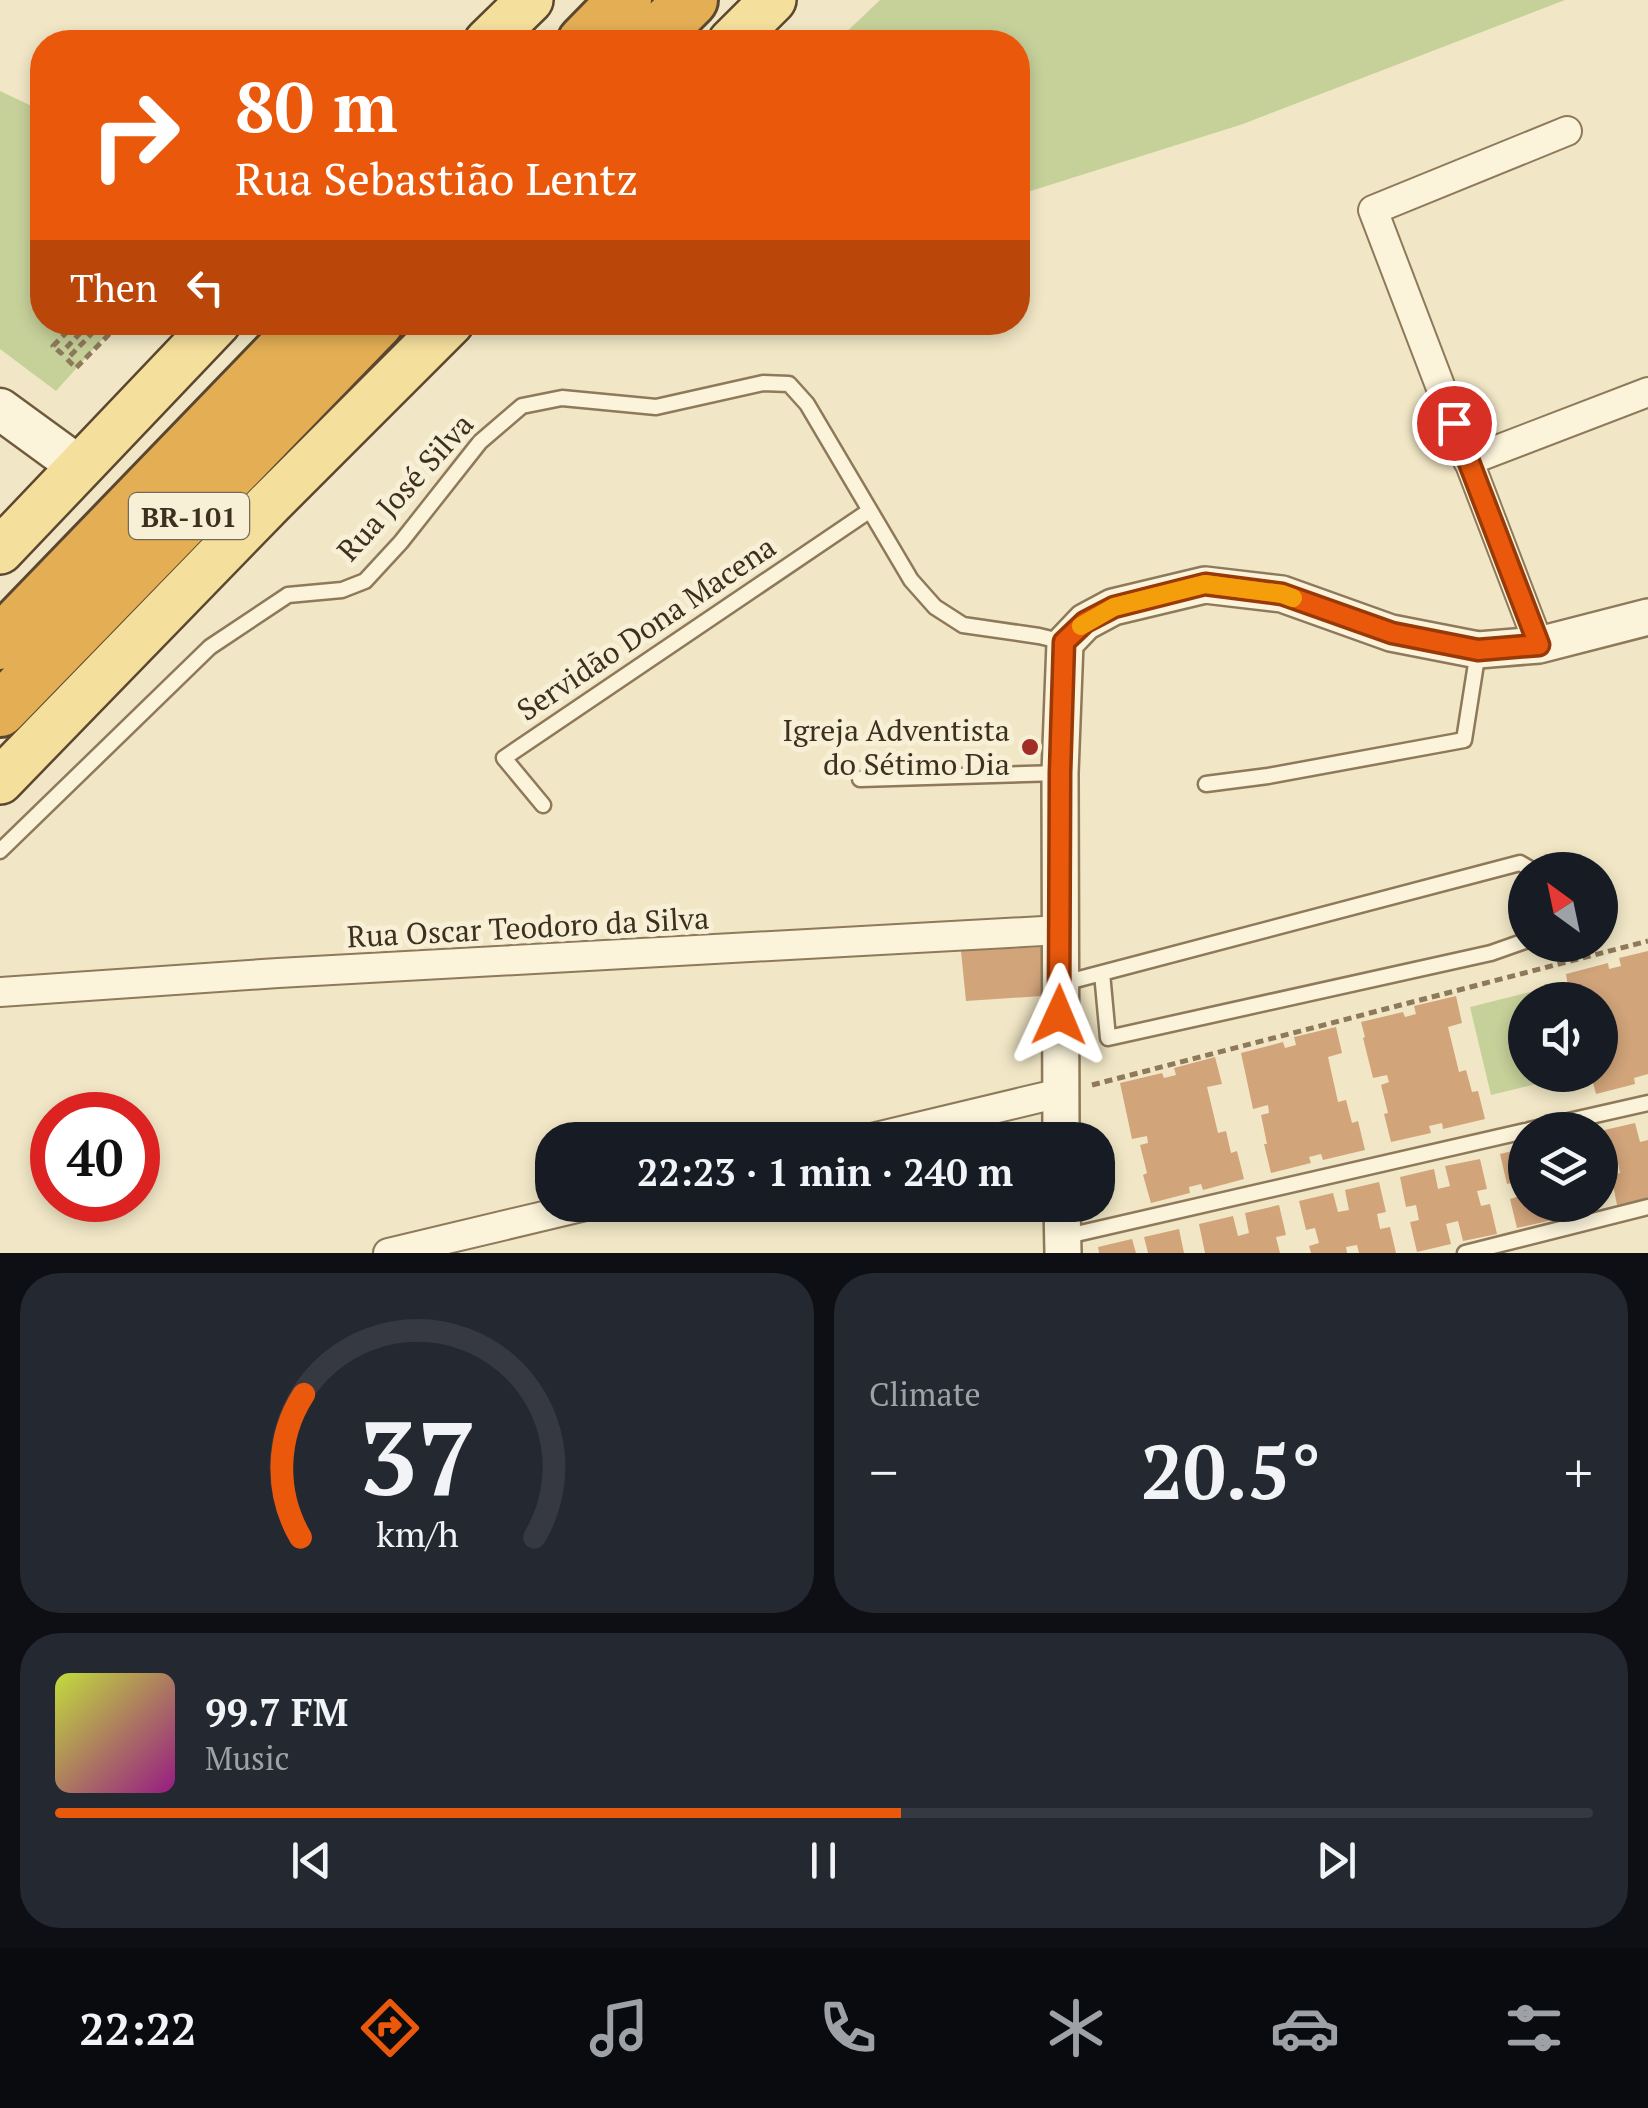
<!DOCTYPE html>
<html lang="en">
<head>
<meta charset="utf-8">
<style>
	:root { --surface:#171b24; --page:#242831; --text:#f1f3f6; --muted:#9ea1a6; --line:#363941; --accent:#ea580c }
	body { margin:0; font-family:"PT Serif",serif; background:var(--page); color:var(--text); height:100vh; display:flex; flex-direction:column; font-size:38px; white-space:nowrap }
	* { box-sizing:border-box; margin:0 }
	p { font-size:32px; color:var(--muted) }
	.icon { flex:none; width:55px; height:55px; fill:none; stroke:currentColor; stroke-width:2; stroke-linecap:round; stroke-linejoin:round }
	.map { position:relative; height:1253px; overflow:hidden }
	.sheet { display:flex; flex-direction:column; gap:20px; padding:20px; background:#0d0f14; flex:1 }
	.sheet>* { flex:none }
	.banner { position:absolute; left:30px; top:30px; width:1000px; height:305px; border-radius:40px; box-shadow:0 5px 15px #0003; background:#ea580c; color:#fff; overflow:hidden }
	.needle { width:65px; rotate:327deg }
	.buttons { position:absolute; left:1508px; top:852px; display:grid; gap:20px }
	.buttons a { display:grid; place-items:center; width:110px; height:110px; border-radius:50%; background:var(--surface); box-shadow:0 5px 15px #0003; font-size:50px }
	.speed { position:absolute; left:30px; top:1092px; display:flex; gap:20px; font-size:50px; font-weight:700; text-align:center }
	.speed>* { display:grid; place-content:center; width:130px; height:130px; border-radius:50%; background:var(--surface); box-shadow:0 5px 15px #0003; line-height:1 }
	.speed .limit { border:15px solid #d22; background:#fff; color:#111 }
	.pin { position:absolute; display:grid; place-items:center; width:85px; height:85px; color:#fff; margin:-42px; border:5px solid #fff; border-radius:50%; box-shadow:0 2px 10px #0007 }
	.me { position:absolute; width:110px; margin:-55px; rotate:1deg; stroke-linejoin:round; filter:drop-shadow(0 0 8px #0008) }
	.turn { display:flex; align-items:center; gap:35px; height:210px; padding:0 40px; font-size:45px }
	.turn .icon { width:130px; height:130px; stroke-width:2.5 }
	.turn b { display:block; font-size:70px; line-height:85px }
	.then { display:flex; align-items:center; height:95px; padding:0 40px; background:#0003; gap:20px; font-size:38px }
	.big { font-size:75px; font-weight:800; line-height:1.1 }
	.sheet .tile { flex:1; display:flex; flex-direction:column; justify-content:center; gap:15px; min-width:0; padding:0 35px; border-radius:40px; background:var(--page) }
	.sheet .dial { align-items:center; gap:0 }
	.dial svg { height:260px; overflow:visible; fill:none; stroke:var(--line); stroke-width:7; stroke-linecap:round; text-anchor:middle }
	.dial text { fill:var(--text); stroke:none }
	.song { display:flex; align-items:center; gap:30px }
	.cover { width:120px; height:120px; border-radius:15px; background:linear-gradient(135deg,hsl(70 70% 55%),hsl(310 70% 35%)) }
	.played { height:10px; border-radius:5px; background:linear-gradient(90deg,var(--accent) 55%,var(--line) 55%) }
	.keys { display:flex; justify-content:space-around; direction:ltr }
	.heat { display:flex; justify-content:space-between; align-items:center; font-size:55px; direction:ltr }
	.sheet .tiles { flex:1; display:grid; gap:20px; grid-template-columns:1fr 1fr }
	.tile:last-child { grid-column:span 2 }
	.trip { position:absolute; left:535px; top:1122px; width:580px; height:100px; border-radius:40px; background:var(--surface); box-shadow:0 5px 15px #0003; font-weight:800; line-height:100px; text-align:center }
	.tab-bar { display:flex; height:160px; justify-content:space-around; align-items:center; background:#090b0e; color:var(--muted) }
	.tab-bar .icon { width:70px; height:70px }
	.tab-bar .current { color:var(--accent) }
	.tab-bar b { font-size:45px; color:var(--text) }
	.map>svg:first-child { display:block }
</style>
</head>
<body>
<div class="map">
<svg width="1648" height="1253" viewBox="0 0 1648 1253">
	<rect width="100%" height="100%" fill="#f1e7c6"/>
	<path fill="#c6d099" d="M880 0H1565L1243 124 1018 195V42H836Z
		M0 91 42 111V322L117 323 56 391 0 349Z
		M1558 985 1561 1000H1525V1075H1573L1491 1095 1470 1007Z"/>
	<path fill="#d1a47a" d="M1041 947 1042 996 966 1001 961 951Z
		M1648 951V1074L1634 1078 1635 1084 1596 1094 1591 1075H1600V1000H1570L1566 974 1608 963 1609 969 1621 966 1619 958Z
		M1456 996 1462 1023 1448 1027 1459 1072 1466 1070 1472 1092 1478 1091 1485 1119 1443 1129 1442 1123 1429 1126 1431 1133 1391 1142 1384 1114 1388 1113 1381 1085 1389 1082 1387 1075 1373 1078 1363 1038 1365 1037 1361 1022 1403 1012 1405 1017 1416 1014 1414 1006Z
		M1336 1027 1342 1053 1328 1057 1338 1102 1346 1100 1352 1123 1358 1121 1365 1150 1323 1160 1321 1154 1309 1157 1311 1163 1271 1173 1264 1144H1267L1261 1115 1269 1113 1268 1105 1253 1109 1241 1053 1283 1042 1285 1048 1296 1045 1294 1037Z
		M1215 1057 1222 1084 1207 1087 1218 1133 1226 1131 1231 1153 1237 1151 1244 1179 1203 1190 1201 1184 1189 1187 1190 1193 1151 1203 1143 1175 1147 1173 1140 1145 1148 1143 1147 1136 1132 1139 1120 1083 1162 1073 1164 1078 1176 1075 1174 1068Z
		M1635 1123 1640 1142 1648 1140V1198L1617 1205 1611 1175 1620 1173 1617 1158 1607 1161 1600 1131Z
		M1525 1148V1205H1548L1552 1220 1517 1228 1510 1199 1520 1196 1516 1182 1507 1184 1500 1154Z
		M1480 1159 1487 1189 1477 1191 1481 1206 1490 1204 1497 1234 1463 1241 1458 1221 1446 1224 1451 1244 1417 1252 1410 1222 1419 1220 1416 1205 1406 1207 1400 1177 1434 1169 1438 1189 1450 1186 1445 1166Z
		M1379 1182 1386 1212 1377 1214 1380 1229 1390 1227 1396 1253H1359L1357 1245 1346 1247 1347 1253H1311L1309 1246 1319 1243 1315 1228 1306 1230 1299 1201 1333 1193 1338 1212 1349 1210 1345 1190Z
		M1279 1205 1286 1235 1276 1237 1280 1253H1205L1199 1224 1233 1216 1238 1236 1249 1233 1245 1213Z
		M1560 1205H1597L1598 1210 1563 1218Z
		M1179 1229 1184 1253H1148L1144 1237Z
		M1132 1239 1136 1253H1099L1098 1247Z"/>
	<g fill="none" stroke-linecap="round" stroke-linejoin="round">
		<defs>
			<path id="service" d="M860 779 1060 773
				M1206 784 1268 776 1464 740 1478 651
				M543 805 504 758 869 511
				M0 851 210 647 288 595 342 590 365 581 401 542 480 442 522 406 562 398 656 407 763 383 789 384 807 404 911 580 935 607 963 625 1039 636 1064 642
				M1102 973 1108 1038 1491 953 1525 941
				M1060 984 1520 863 1532 870
				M1529 1130 1648 1103
				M1063 1237 1525 1131
				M1465 1253 1648 1207"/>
			<path id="minor" d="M1468 461 1648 392
				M1539 645 1373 210 1567 131
				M0 992 278 973 1061 930
				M863 1140 1060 1093
				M388 1253 590 1205"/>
			<path id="tertiary" d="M1061 1140 1060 773 1065 643 1085 622 1113 607 1205 585 1282 594 1391 633 1478 650 1539 645 1648 617
				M1062 1205 1063 1253"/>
			<path id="secondary" d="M0 409 81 468"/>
			<path id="primary" d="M487 42 530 0
				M731 42 773 0
				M0 551 218 322
				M0 781 269 504 451 322"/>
			<path id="motorway" d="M584 42 625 0
				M649 42 691 0
				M0 643 310 322
				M0 710 377 322"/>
		</defs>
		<use href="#service" stroke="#8e795a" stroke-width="19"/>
		<use href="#minor" stroke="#8e795a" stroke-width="32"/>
		<use href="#tertiary" stroke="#8e795a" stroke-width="40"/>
		<use href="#secondary" stroke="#705a3e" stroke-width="45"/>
		<use href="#primary" stroke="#5b472f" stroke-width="50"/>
		<use href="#motorway" stroke="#5b472f" stroke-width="58"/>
		<path stroke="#8e795a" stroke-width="5" stroke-dasharray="8 5" stroke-linecap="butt" d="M77 322 53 346 61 353 91 322
			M103 322 67 359 76 368 121 322
			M1092 1085 1648 941"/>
		<use href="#service" stroke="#fbf3da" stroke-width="14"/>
		<use href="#minor" stroke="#fbf3da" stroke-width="28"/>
		<use href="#tertiary" stroke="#fbf3da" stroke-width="35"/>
		<use href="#secondary" stroke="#fbf3da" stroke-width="40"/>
		<use href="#primary" stroke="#f5df9d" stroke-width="45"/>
		<use href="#motorway" stroke="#e3ae54" stroke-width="52"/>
	</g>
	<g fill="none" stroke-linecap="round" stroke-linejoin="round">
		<defs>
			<path id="route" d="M1059 1015 1060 773 1064 642 1085 622 1114 607 1205 584 1282 594 1392 633 1478 650 1539 645 1454 423"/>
		</defs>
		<use href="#route" stroke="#983908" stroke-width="25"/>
		<use href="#route" stroke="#ea580c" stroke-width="18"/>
		<path stroke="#f59e0b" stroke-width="18" d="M1081 626 1114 607 1205 584 1282 594 1293 598"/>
	</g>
	<circle fill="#a02e27" stroke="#f8f0d6" stroke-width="4" cx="1030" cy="747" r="10"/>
	<g text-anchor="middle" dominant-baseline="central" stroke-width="10" stroke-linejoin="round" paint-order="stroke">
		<rect fill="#f8f0d6" stroke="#756a56" stroke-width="2.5" x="129" y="493" width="120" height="46" rx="8"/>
		<g font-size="28" font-weight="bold" fill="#3d301f">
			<text x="189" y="516">BR-101</text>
		</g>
		<g font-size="30" fill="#3d301f" stroke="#f8f0d6">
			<text transform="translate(405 487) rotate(-48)">Rua José Silva</text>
			<text transform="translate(646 628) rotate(-34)">Servidão Dona Macena</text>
			<text transform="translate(528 927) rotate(-3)">Rua Oscar Teodoro da Silva</text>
		</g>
		<g font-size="30" fill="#3d301f" stroke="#f8f0d6" text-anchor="end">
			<text x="1010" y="730">Igreja Adventista<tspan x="1010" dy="34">do Sétimo Dia</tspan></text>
		</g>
	</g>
</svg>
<div class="buttons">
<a><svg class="needle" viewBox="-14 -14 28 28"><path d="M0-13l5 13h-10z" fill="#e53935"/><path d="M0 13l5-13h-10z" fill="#9ea1a6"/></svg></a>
<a><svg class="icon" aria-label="sound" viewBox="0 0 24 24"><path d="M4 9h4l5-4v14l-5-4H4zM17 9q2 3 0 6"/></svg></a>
<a><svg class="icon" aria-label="layers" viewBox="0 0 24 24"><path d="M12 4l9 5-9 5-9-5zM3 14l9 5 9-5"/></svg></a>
</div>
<div class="speed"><div class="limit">40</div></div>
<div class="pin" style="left:1454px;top:423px;background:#d93025"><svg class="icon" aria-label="arrive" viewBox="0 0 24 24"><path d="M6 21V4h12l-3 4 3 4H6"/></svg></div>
<svg class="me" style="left:1059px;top:1015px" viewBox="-20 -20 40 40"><path d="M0-17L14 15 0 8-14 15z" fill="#ea580c" stroke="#fff" stroke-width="4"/></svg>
<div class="trip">22:23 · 1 min · 240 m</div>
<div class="banner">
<div class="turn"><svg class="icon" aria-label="right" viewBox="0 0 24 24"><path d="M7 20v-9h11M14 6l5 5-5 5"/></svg><div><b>80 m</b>Rua Sebastião Lentz</div></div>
<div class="then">Then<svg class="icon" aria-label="left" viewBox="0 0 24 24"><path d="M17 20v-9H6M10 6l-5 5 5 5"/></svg></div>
</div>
</div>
<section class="sheet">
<div class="tiles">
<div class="tile dial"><svg viewBox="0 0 100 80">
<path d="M14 69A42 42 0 1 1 86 69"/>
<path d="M14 69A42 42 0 0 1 15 25" stroke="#ea580c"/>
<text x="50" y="56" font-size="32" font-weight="700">37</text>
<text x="50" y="72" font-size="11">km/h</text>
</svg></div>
<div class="tile"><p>Climate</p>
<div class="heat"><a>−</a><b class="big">20.5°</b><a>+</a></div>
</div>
<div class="tile">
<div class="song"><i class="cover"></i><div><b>99.7 FM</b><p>Music</p></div></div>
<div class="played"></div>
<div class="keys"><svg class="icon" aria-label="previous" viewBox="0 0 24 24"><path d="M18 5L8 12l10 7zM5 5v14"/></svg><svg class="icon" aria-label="pause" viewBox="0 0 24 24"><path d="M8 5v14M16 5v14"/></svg><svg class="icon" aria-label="next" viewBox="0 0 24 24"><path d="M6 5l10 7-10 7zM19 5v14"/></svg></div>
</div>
</div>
</section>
<nav class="tab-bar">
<b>22:22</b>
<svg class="icon current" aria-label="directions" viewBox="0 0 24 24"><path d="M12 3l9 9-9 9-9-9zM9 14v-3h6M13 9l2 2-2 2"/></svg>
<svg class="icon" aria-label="music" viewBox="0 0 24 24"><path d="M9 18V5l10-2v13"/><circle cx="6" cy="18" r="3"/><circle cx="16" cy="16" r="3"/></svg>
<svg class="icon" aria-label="phone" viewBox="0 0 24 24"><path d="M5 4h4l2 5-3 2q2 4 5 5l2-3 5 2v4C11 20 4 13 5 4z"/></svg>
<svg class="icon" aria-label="climate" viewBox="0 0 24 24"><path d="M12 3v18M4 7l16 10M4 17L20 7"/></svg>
<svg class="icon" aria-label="car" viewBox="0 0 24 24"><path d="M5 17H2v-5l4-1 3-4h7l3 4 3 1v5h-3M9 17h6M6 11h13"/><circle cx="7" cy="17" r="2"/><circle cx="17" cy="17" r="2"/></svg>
<svg class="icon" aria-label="filters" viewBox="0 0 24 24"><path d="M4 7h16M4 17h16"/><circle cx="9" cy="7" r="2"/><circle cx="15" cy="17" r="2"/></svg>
</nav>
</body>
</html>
